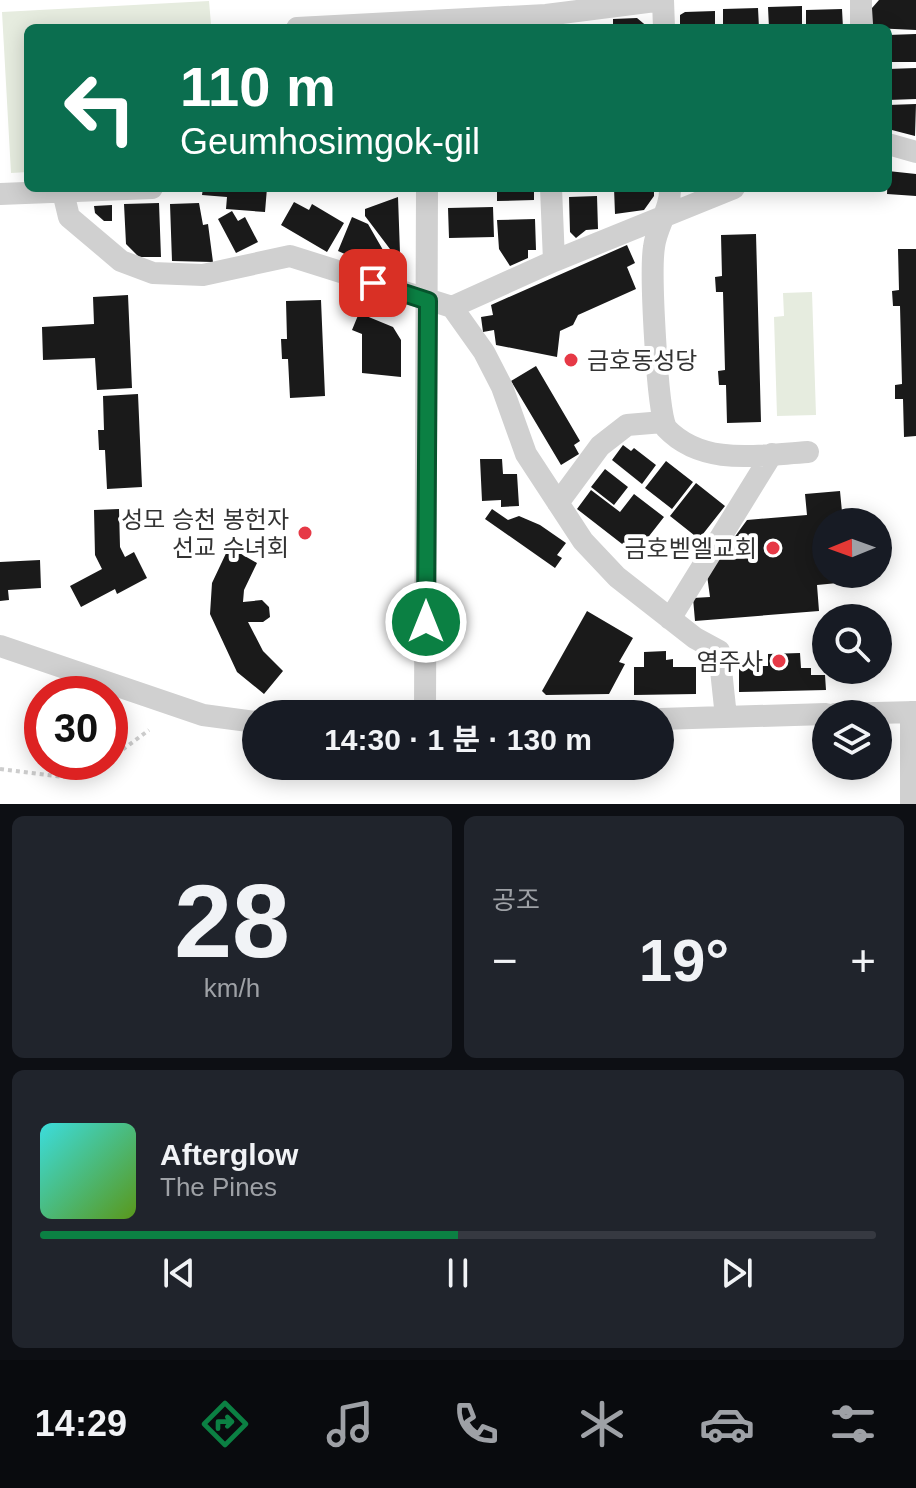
<!DOCTYPE html>
<html lang="ko">
<head>
<meta charset="utf-8">
<style>
	:root { --surface:#171b24; --page:#20242c; --text:#f1f3f6; --muted:#9ea1a6; --line:#363941; --accent:#0b8043 }
	body { margin:0; font-family:Helvetica,"Noto Sans KR",sans-serif; background:var(--page); color:var(--text); height:100vh; display:flex; flex-direction:column; font-size:30px; white-space:nowrap }
	* { box-sizing:border-box; margin:0 }
	p { font-size:26px; color:var(--muted) }
	.icon { flex:none; width:44px; height:44px; fill:none; stroke:currentColor; stroke-width:2; stroke-linecap:round; stroke-linejoin:round }
	.map { position:relative; height:804px; overflow:hidden }
	.sheet { display:flex; flex-direction:column; gap:12px; padding:12px; background:#0d0f14; flex:1 }
	.sheet>* { flex:none }
	.top-card { position:absolute; left:24px; top:24px; width:868px; height:168px; border-radius:12px; box-shadow:0 4px 20px #0003; background:#0b6e4f; color:#fff; overflow:hidden }
	.needle { width:52px; rotate:269deg }
	.buttons { position:absolute; left:812px; top:508px; display:grid; gap:16px }
	.buttons a { display:grid; place-items:center; width:80px; height:80px; border-radius:50%; background:var(--surface); box-shadow:0 4px 20px #0003; font-size:40px }
	.speed { position:absolute; left:24px; top:676px; display:flex; gap:16px; font-size:40px; font-weight:700; text-align:center }
	.speed>* { display:grid; place-content:center; width:104px; height:104px; border-radius:50%; background:var(--surface); box-shadow:0 4px 20px #0003; line-height:1 }
	.speed .limit { border:12px solid #d22; background:#fff; color:#111 }
	.pin { position:absolute; display:grid; place-items:center; width:68px; height:68px; color:#fff; margin:-34px; border-radius:16px; box-shadow:0 4px 12px #0006 }
	.me { position:absolute; width:88px; margin:-44px; rotate:0deg; stroke-linejoin:round; filter:drop-shadow(0 0 6px #0008) }
	.turn { display:flex; align-items:center; gap:28px; height:168px; padding:0 24px; font-size:36px }
	.turn .icon { width:104px; height:104px; stroke-width:2.5 }
	.turn b { display:block; font-size:56px; line-height:68px }
	.big { font-size:60px; font-weight:700; line-height:1.1 }
	.sheet .tile { flex:1; display:flex; flex-direction:column; justify-content:center; gap:12px; min-width:0; padding:0 28px; border-radius:12px; background:var(--page) }
	.sheet .dial { align-items:center; gap:0 }
	.dial b { font-size:104px; line-height:1 }
	.song { display:flex; align-items:center; gap:24px }
	.cover { width:96px; height:96px; border-radius:12px; background:linear-gradient(135deg,hsl(180 70% 55%),hsl(90 70% 35%)) }
	.played { height:8px; border-radius:4px; background:linear-gradient(90deg,var(--accent) 50%,var(--line) 50%) }
	.keys { display:flex; justify-content:space-around; direction:ltr }
	.heat { display:flex; justify-content:space-between; align-items:center; font-size:44px; direction:ltr }
	.sheet .tiles { flex:1; display:grid; gap:12px; grid-template-columns:1fr 1fr }
	.tile:last-child { grid-column:span 2 }
	.trip { position:absolute; left:242px; top:700px; width:432px; height:80px; border-radius:40px; background:var(--surface); box-shadow:0 4px 20px #0003; font-weight:700; line-height:80px; text-align:center }
	.dock { display:flex; height:128px; justify-content:space-around; align-items:center; background:#090b0e; color:var(--muted) }
	.dock .icon { width:56px; height:56px }
	.dock .on { color:var(--accent) }
	.dock b { font-size:36px; color:var(--text) }
	.map>svg:first-child { display:block }
</style>
</head>
<body>
<div class="map">
<svg width="916" height="804" viewBox="0 0 916 804">
	<rect width="100%" height="100%" fill="#fff"/>
	<path fill="#e6ecdf" d="M209 1 211 24 171 28H28V172L11 173 2 12Z
		M812 292 816 415 777 416 774 317 784 316 783 293Z"/>
	<path fill="#1a1a1a" d="M879 0H916V30L873 28 872 8Z
		M802 6V28H769L768 7Z
		M758 8 759 28H723V9Z
		M842 9 843 28H806V10Z
		M715 11V28H680V15L685 12Z
		M637 18 649 28H613V19Z
		M608 24V28H570L573 25Z
		M916 34V62H888V35Z
		M916 68V99L888 100V69Z
		M916 104 915 136 888 129V105Z
		M888 171 916 174V196L887 194Z
		M203 188H267L265 212 226 209 227 197 202 195Z
		M362 188H400V191L362 192Z
		M497 188H534V200L497 201Z
		M569 188H607V191L570 192Z
		M614 188H654V196L644 210 615 214Z
		M597 196 598 229 586 230 576 238 570 232 569 197Z
		M398 197 400 253H393L365 216V209Z
		M294 202 309 210 312 204 344 223 327 252 281 225Z
		M159 203 161 257H139L126 244 124 204Z
		M199 203 203 225 208 224 213 262 172 261 170 204Z
		M112 205V221H104L95 213 94 206Z
		M493 207 494 237 449 238 448 208Z
		M232 211 238 221 245 217 258 242 236 253 218 219Z
		M352 217 368 224 383 250 393 255 388 266 368 257 365 263 338 251Z
		M535 219 536 250H528V258L510 266 499 249 497 220Z
		M756 234 761 422 727 423 726 385H719L718 371 725 370 723 292H716L715 277 722 276 721 235Z
		M627 245 635 263 627 267 636 289 578 315 573 325 560 331 557 357 496 345 494 330 483 332 481 317 493 315 491 305Z
		M898 249H916V436L904 437 903 399H895V385L902 384 900 306H893L892 291 899 290Z
		M128 295 132 388 97 390 95 358 43 360 42 327 94 324 93 297Z
		M321 300 325 396 290 398 288 359H282L281 339H287L286 301Z
		M359 313 393 327 401 340V377L362 373V334L352 330Z
		M536 366 580 441 574 445 579 454 561 465 511 381Z
		M138 394 142 487 107 489 105 450H99L98 430H104L103 396Z
		M623 445 631 451 634 448 656 465 642 484 612 460Z
		M480 459H502L503 474H517L519 506 501 507V500L482 501Z
		M666 461 693 482 672 509 645 488Z
		M605 469 628 487 614 505 591 487Z
		M696 483 725 506 699 539 670 516Z
		M591 490 620 512 634 494 664 517 635 554 577 509Z
		M840 491 843 522H826V574H847L848 582 817 585 819 611 695 621 693 598 710 597 707 575 747 520 807 515 805 494Z
		M119 509 120 547 125 557 134 552 147 578 117 594 115 589 81 607 70 586 102 569 95 555 94 510Z
		M492 509 508 520 519 516 540 525 566 543 557 555 562 558 555 568 485 519Z
		M229 547 257 563 244 590 243 602 262 600 269 607 270 617 263 622H248L263 651 283 671 264 694 237 672 210 614 212 583Z
		M40 560 41 588 8 590 9 600 0 601V562Z
		M587 611 633 638 619 662 625 664 609 694 546 695 542 691Z
		M666 651V660L673 659V667H696V694L634 695V667H644V652Z
		M800 653 801 668H811V675H825L826 690 739 692V666H768V654Z"/>
	<g fill="none" stroke-linecap="round" stroke-linejoin="round">
		<path stroke="#cdcdcd" stroke-width="4" stroke-dasharray="4 4" stroke-linecap="butt" d="M110 759 149 730
			M0 769 64 777 101 762"/>
		<path stroke="#d0d0d0" stroke-width="22" d="M663 0 664 28
			M861 0V28
			M297 28 546 15 663 0
			M888 144 916 152
			M551 188 554 261
			M670 188C671 209 656 227 654 247 650 272 657 408 666 428 703 467 759 455 808 452
			M63 192 69 217 121 261 153 273 203 275 290 256 452 307 484 352 502 387 526 454 583 541 617 577 695 638 719 651 726 717
			M0 194 152 188
			M452 307 554 261 734 188
			M558 503 600 446 627 425 663 422
			M670 619 772 454
			M0 646 203 715 256 722
			M425 714 427 188
			M835 714 916 712
			M660 719 826 714
			M911 804V712"/>
	</g>
	<g fill="none" stroke-linecap="round" stroke-linejoin="round">
		<defs>
			<path id="route" d="M373 283 428 301 426 622"/>
		</defs>
		<use href="#route" stroke="#07532c" stroke-width="20"/>
		<use href="#route" stroke="#0b8043" stroke-width="14"/>
	</g>
	<g fill="#e63946" stroke="#fff" stroke-width="3">
		<circle cx="571" cy="360" r="8"/>
		<circle cx="305" cy="533" r="8"/>
		<circle cx="773" cy="548" r="8"/>
		<circle cx="779" cy="661" r="8"/>
	</g>
	<g text-anchor="middle" dominant-baseline="central" stroke-width="8" stroke-linejoin="round" paint-order="stroke">
		<g font-size="24" fill="#333" stroke="#fff" text-anchor="end">
			<text x="587" y="360" text-anchor="start">금호동성당</text>
			<text x="289" y="519">성모 승천 봉헌자<tspan x="289" dy="28">선교 수녀회</tspan></text>
			<text x="757" y="548">금호벧엘교회</text>
			<text x="763" y="661">염주사</text>
		</g>
	</g>
</svg>
<div class="buttons">
<a><svg class="needle" viewBox="-14 -14 28 28"><path d="M0-13l5 13h-10z" fill="#e53935"/><path d="M0 13l5-13h-10z" fill="#9ea1a6"/></svg></a>
<a><svg class="icon" aria-label="search" viewBox="0 0 24 24"><circle cx="10" cy="10" r="6"/><path d="M15 15l6 6"/></svg></a>
<a><svg class="icon" aria-label="layers" viewBox="0 0 24 24"><path d="M12 4l9 5-9 5-9-5zM3 14l9 5 9-5"/></svg></a>
</div>
<div class="speed"><div class="limit">30</div></div>
<div class="pin" style="left:373px;top:283px;background:#d93025"><svg class="icon" aria-label="arrive" viewBox="0 0 24 24"><path d="M6 21V4h12l-3 4 3 4H6"/></svg></div>
<svg class="me" style="left:426px;top:622px" viewBox="-20 -20 40 40"><circle r="17" fill="#0b8043" stroke="#fff" stroke-width="3"/><path d="M0-11L8 9 0 5-8 9z" fill="#fff"/></svg>
<div class="trip">14:30 · 1 분 · 130 m</div>
<div class="top-card">
<div class="turn"><svg class="icon" aria-label="left" viewBox="0 0 24 24"><path d="M17 20v-9H6M10 6l-5 5 5 5"/></svg><div><b>110 m</b>Geumhosimgok-gil</div></div>
</div>
</div>
<section class="sheet">
<div class="tiles">
<div class="tile dial"><b>28</b><p>km/h</p></div>
<div class="tile"><p>공조</p>
<div class="heat"><a>−</a><b class="big">19°</b><a>+</a></div>
</div>
<div class="tile">
<div class="song"><i class="cover"></i><div><b>Afterglow</b><p>The Pines</p></div></div>
<div class="played"></div>
<div class="keys"><svg class="icon" aria-label="previous" viewBox="0 0 24 24"><path d="M18 5L8 12l10 7zM5 5v14"/></svg><svg class="icon" aria-label="pause" viewBox="0 0 24 24"><path d="M8 5v14M16 5v14"/></svg><svg class="icon" aria-label="next" viewBox="0 0 24 24"><path d="M6 5l10 7-10 7zM19 5v14"/></svg></div>
</div>
</div>
</section>
<nav class="dock">
<b>14:29</b>
<svg class="icon on" aria-label="directions" viewBox="0 0 24 24"><path d="M12 3l9 9-9 9-9-9zM9 14v-3h6M13 9l2 2-2 2"/></svg>
<svg class="icon" aria-label="music" viewBox="0 0 24 24"><path d="M9 18V5l10-2v13"/><circle cx="6" cy="18" r="3"/><circle cx="16" cy="16" r="3"/></svg>
<svg class="icon" aria-label="phone" viewBox="0 0 24 24"><path d="M5 4h4l2 5-3 2q2 4 5 5l2-3 5 2v4C11 20 4 13 5 4z"/></svg>
<svg class="icon" aria-label="climate" viewBox="0 0 24 24"><path d="M12 3v18M4 7l16 10M4 17L20 7"/></svg>
<svg class="icon" aria-label="car" viewBox="0 0 24 24"><path d="M5 17H2v-5l4-1 3-4h7l3 4 3 1v5h-3M9 17h6M6 11h13"/><circle cx="7" cy="17" r="2"/><circle cx="17" cy="17" r="2"/></svg>
<svg class="icon" aria-label="filters" viewBox="0 0 24 24"><path d="M4 7h16M4 17h16"/><circle cx="9" cy="7" r="2"/><circle cx="15" cy="17" r="2"/></svg>
</nav>
</body>
</html>
